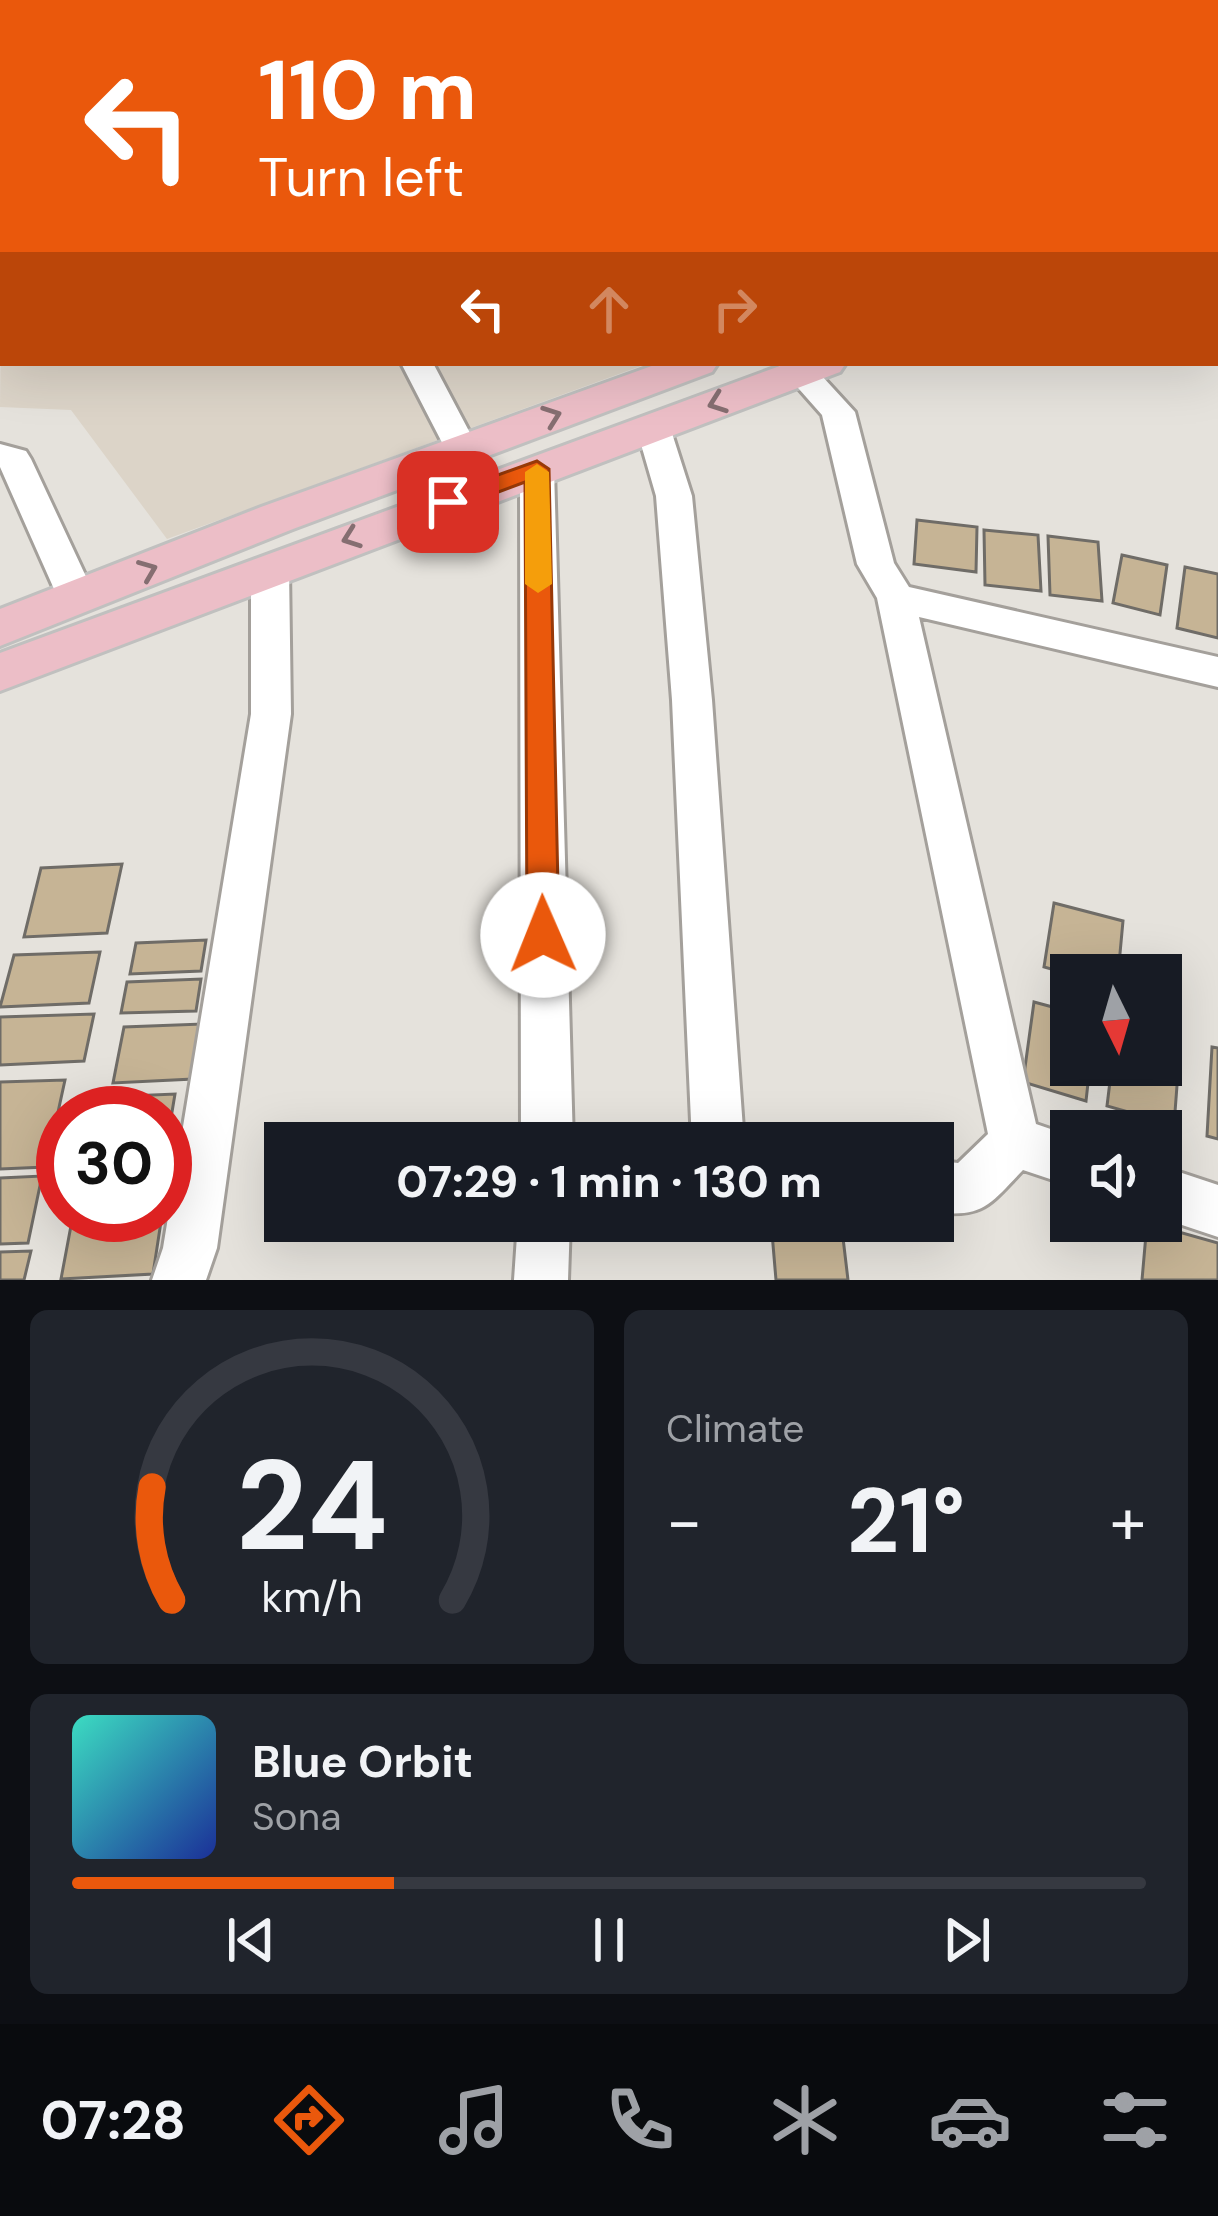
<!DOCTYPE html>
<html lang="en">
<head>
<meta charset="utf-8">
<style>
	:root { --surface:#171b24; --page:#20242c; --text:#f1f3f6; --muted:#9ea1a6; --line:#363941; --accent:#ea580c }
	body { margin:0; font-family:"DM Sans",sans-serif; background:var(--page); color:var(--text); height:100vh; display:flex; flex-direction:column; font-size:45px; white-space:nowrap }
	* { box-sizing:border-box; margin:0 }
	p { font-size:39px; color:var(--muted) }
	.icon { flex:none; width:66px; height:66px; fill:none; stroke:currentColor; stroke-width:2; stroke-linecap:round; stroke-linejoin:round }
	.map { position:relative; height:1280px; overflow:hidden }
	.panel { display:flex; flex-direction:column; gap:30px; padding:30px; background:#0d0f14; flex:1 }
	.panel>* { flex:none }
	.banner { position:absolute; left:0px; top:0px; width:1218px; height:366px; box-shadow:0 12px 48px #0002; background:#ea580c; color:#fff; overflow:hidden }
	.needle { width:78px; rotate:175deg }
	.buttons { position:absolute; left:1050px; top:954px; display:grid; gap:24px }
	.buttons a { display:grid; place-items:center; width:132px; height:132px; border-radius:0px; background:var(--surface); box-shadow:0 12px 48px #0002; font-size:60px }
	.speed { position:absolute; left:36px; top:1086px; display:flex; gap:24px; font-size:60px; font-weight:700; text-align:center }
	.speed>* { display:grid; place-content:center; width:156px; height:156px; border-radius:50%; background:var(--surface); box-shadow:0 12px 48px #0002; line-height:1 }
	.speed .limit { border:18px solid #d22; background:#fff; color:#111 }
	.pin { position:absolute; display:grid; place-items:center; width:102px; height:102px; color:#fff; margin:-51px; border-radius:24px; box-shadow:0 6px 18px #0006 }
	.me { position:absolute; width:132px; margin:-66px; rotate:359deg; stroke-linejoin:round; filter:drop-shadow(0 0 9px #0008) }
	.turn { display:flex; align-items:center; gap:42px; height:252px; padding:0 60px; font-size:54px }
	.turn .icon { width:156px; height:156px; stroke-width:2.5 }
	.turn b { display:block; font-size:84px; line-height:102px }
	.lanes { display:flex; align-items:center; height:114px; padding:0 60px; background:#0003; justify-content:center; gap:60px; direction:ltr }
	.lanes .off { opacity:.35 }
	.big { font-size:90px; font-weight:800; line-height:1.1 }
	.panel .widget { flex:1; display:flex; flex-direction:column; justify-content:center; gap:18px; min-width:0; padding:0 42px; border-radius:18px; background:var(--page) }
	.panel .dial { align-items:center; gap:0 }
	.dial svg { height:312px; overflow:visible; fill:none; stroke:var(--line); stroke-width:7; stroke-linecap:round; text-anchor:middle }
	.dial text { fill:var(--text); stroke:none }
	.song { display:flex; align-items:center; gap:36px }
	.cover { width:144px; height:144px; border-radius:18px; background:linear-gradient(135deg,hsl(170 70% 55%),hsl(230 70% 35%)) }
	.played { height:12px; border-radius:6px; background:linear-gradient(90deg,var(--accent) 30%,var(--line) 30%) }
	.keys { display:flex; justify-content:space-around; direction:ltr }
	.heat { display:flex; justify-content:space-between; align-items:center; font-size:66px; direction:ltr }
	.panel .tiles { flex:1; display:grid; gap:30px; grid-template-columns:1fr 1fr }
	.widget:last-child { grid-column:span 2 }
	.trip { position:absolute; left:264px; top:1122px; width:690px; height:120px; border-radius:0px; background:var(--surface); box-shadow:0 12px 48px #0002; font-weight:800; line-height:120px; text-align:center }
	.dock { display:flex; height:192px; justify-content:space-around; align-items:center; background:#090b0e; color:var(--muted) }
	.dock .icon { width:84px; height:84px }
	.dock .on { color:var(--accent) }
	.dock b { font-size:54px; color:var(--text) }
	.map>svg:first-child { display:block }
</style>
</head>
<body>
<div class="map">
<svg width="1218" height="1280" viewBox="0 0 1218 1280">
	<rect width="100%" height="100%" fill="#e5e2dc"/>
	<path fill="#dcd4c8" d="M156 0H1218V160L1215 3H153Z
		M3 130V363H649L167 539 71 410 0 407Z"/>
	<path fill="#c6b495" stroke="#6f6c67" stroke-width="3" d="M917 520 977 527 976 572 914 564Z
		M984 530 1038 535 1041 591 985 585Z
		M1048 536 1098 542 1102 601 1050 595Z
		M1122 555 1167 565 1160 615 1113 603Z
		M1185 567 1218 574V638L1177 628Z
		M122 864 107 933 24 937 41 868Z
		M1054 903 1123 921 1118 975H1072L1044 967Z
		M206 940 201 971 130 974 136 943Z
		M100 952 89 1003 0 1007 14 955Z
		M201 979 196 1011 121 1013 127 982Z
		M1034 1002 1071 1012V1065H1090L1086 1101 1023 1082Z
		M94 1014 84 1061 0 1065V1017Z
		M202 1024 193 1079 113 1083 124 1027Z
		M1161 1041 1180 1046 1174 1125 1107 1106 1112 1065H1161Z
		M1212 1047 1218 1048V1139L1207 1136Z
		M65 1080 46 1167 0 1169V1082Z
		M175 1094 165 1154V1113H103L106 1097Z
		M42 1176 28 1243 0 1244V1178Z
		M73 1215H162L153 1274 61 1279Z
		M771 1221H841L848 1280H776Z
		M1147 1223 1218 1243V1280H1142Z
		M31 1251 24 1280H0V1252Z"/>
	<g fill="none" stroke-linecap="round" stroke-linejoin="round">
		<defs>
			<path id="minor" d="M429 0H498L427 3Z
				M563 0H587L588 3H564Z
				M0 35H3V49H0Z
				M3 90V108L0 109V91Z
				M1215 285 1218 286V307L1215 306Z
				M401 363H433L479 450 474 458H450Z
				M776 363H810L855 412 894 563 909 587 1218 657V687L919 617 1036 1124 1071 1136V1186L1023 1170C989 1205 984 1218 933 1212V1160L958 1163 988 1134 877 598 857 564 822 415Z
				M653 416 665 419 670 427 692 496 712 700 744 1143H692L672 700 656 496 636 427 641 419Z
				M0 444 26 451 31 459 96 598 90 608 77 612 64 608 58 598 0 467Z
				M537 457 549 461 554 469 573 1143H521L520 469 525 461Z
				M270 556 283 560 289 569 291 714 217 1248 206 1280H152L163 1248 251 714V569L257 560Z
				M1161 1166 1218 1185V1237L1161 1218Z
				M518 1221H570L568 1280H514Z"/>
			<path id="major" d="M1215 171H1218L1215 192Z
				M1218 207V229L1215 230V208Z
				M660 363H718L712 372 293 529 0 646V609L261 507Z
				M788 363H846L840 372 0 691V653Z"/>
		</defs>
		<use href="#minor" stroke="#a4a09b" stroke-width="6"/>
		<use href="#major" stroke="#c0c0bf" stroke-width="6"/>
		<use href="#minor" fill="#fff" fill-rule="evenodd"/>
		<use href="#major" fill="#ecbec7" fill-rule="evenodd"/>
	</g>
	<defs><path id="oneway-chevron" d="M-2-3.5L2.5 0L-2 3.5" fill="none" stroke-width="1.6" stroke-linecap="round" stroke-linejoin="round" transform="scale(3)"/></defs>
	<g stroke="#856e71">
		<use href="#oneway-chevron" transform="translate(717 403) rotate(160)"/>
		<use href="#oneway-chevron" transform="translate(552 416) rotate(-20)"/>
		<use href="#oneway-chevron" transform="translate(351 538) rotate(160)"/>
		<use href="#oneway-chevron" transform="translate(148 570) rotate(-22)"/>
	</g>
	<path fill="#ea580c" stroke="#983908" stroke-width="3" d="M537 461 549 469 559 935 555 945 543 949 532 945 527 935 525 482 448 511 435 502 439 496Z"/>
	<path fill="#f59e0b" d="M537 464 549 472 552 584 538 593 525 584V472Z"/>
</svg>
<div class="buttons">
<a><svg class="needle" viewBox="-14 -14 28 28"><path d="M0-13l5 13h-10z" fill="#e53935"/><path d="M0 13l5-13h-10z" fill="#9ea1a6"/></svg></a>
<a><svg class="icon" aria-label="sound" viewBox="0 0 24 24"><path d="M4 9h4l5-4v14l-5-4H4zM17 9q2 3 0 6"/></svg></a>
</div>
<div class="speed"><div class="limit">30</div></div>
<div class="pin" style="left:448px;top:502px;background:#d93025"><svg class="icon" aria-label="arrive" viewBox="0 0 24 24"><path d="M6 21V4h12l-3 4 3 4H6"/></svg></div>
<svg class="me" style="left:543px;top:935px" viewBox="-20 -20 40 40"><circle r="19" fill="#fff"/><path d="M0-13L10 11 0 6-10 11z" fill="#ea580c"/></svg>
<div class="trip">07:29 · 1 min · 130 m</div>
<div class="banner">
<div class="turn"><svg class="icon" aria-label="left" viewBox="0 0 24 24"><path d="M17 20v-9H6M10 6l-5 5 5 5"/></svg><div><b>110 m</b>Turn left</div></div>
<div class="lanes"><svg class="icon" aria-label="left" viewBox="0 0 24 24"><path d="M17 20v-9H6M10 6l-5 5 5 5"/></svg><svg class="icon off" aria-label="ahead" viewBox="0 0 24 24"><path d="M12 20V5M6 11l6-6 6 6"/></svg><svg class="icon off" aria-label="right" viewBox="0 0 24 24"><path d="M7 20v-9h11M14 6l5 5-5 5"/></svg></div>
</div>
</div>
<section class="panel">
<div class="tiles">
<div class="widget dial"><svg viewBox="0 0 100 80">
<path d="M14 69A42 42 0 1 1 86 69"/>
<path d="M14 69A42 42 0 0 1 9 40" stroke="#ea580c"/>
<text x="50" y="56" font-size="32" font-weight="700">24</text>
<text x="50" y="72" font-size="11">km/h</text>
</svg></div>
<div class="widget"><p>Climate</p>
<div class="heat"><a>−</a><b class="big">21°</b><a>+</a></div>
</div>
<div class="widget">
<div class="song"><i class="cover"></i><div><b>Blue Orbit</b><p>Sona</p></div></div>
<div class="played"></div>
<div class="keys"><svg class="icon" aria-label="previous" viewBox="0 0 24 24"><path d="M18 5L8 12l10 7zM5 5v14"/></svg><svg class="icon" aria-label="pause" viewBox="0 0 24 24"><path d="M8 5v14M16 5v14"/></svg><svg class="icon" aria-label="next" viewBox="0 0 24 24"><path d="M6 5l10 7-10 7zM19 5v14"/></svg></div>
</div>
</div>
</section>
<nav class="dock">
<b>07:28</b>
<svg class="icon on" aria-label="directions" viewBox="0 0 24 24"><path d="M12 3l9 9-9 9-9-9zM9 14v-3h6M13 9l2 2-2 2"/></svg>
<svg class="icon" aria-label="music" viewBox="0 0 24 24"><path d="M9 18V5l10-2v13"/><circle cx="6" cy="18" r="3"/><circle cx="16" cy="16" r="3"/></svg>
<svg class="icon" aria-label="phone" viewBox="0 0 24 24"><path d="M5 4h4l2 5-3 2q2 4 5 5l2-3 5 2v4C11 20 4 13 5 4z"/></svg>
<svg class="icon" aria-label="climate" viewBox="0 0 24 24"><path d="M12 3v18M4 7l16 10M4 17L20 7"/></svg>
<svg class="icon" aria-label="car" viewBox="0 0 24 24"><path d="M5 17H2v-5l4-1 3-4h7l3 4 3 1v5h-3M9 17h6M6 11h13"/><circle cx="7" cy="17" r="2"/><circle cx="17" cy="17" r="2"/></svg>
<svg class="icon" aria-label="filters" viewBox="0 0 24 24"><path d="M4 7h16M4 17h16"/><circle cx="9" cy="7" r="2"/><circle cx="15" cy="17" r="2"/></svg>
</nav>
</body>
</html>
